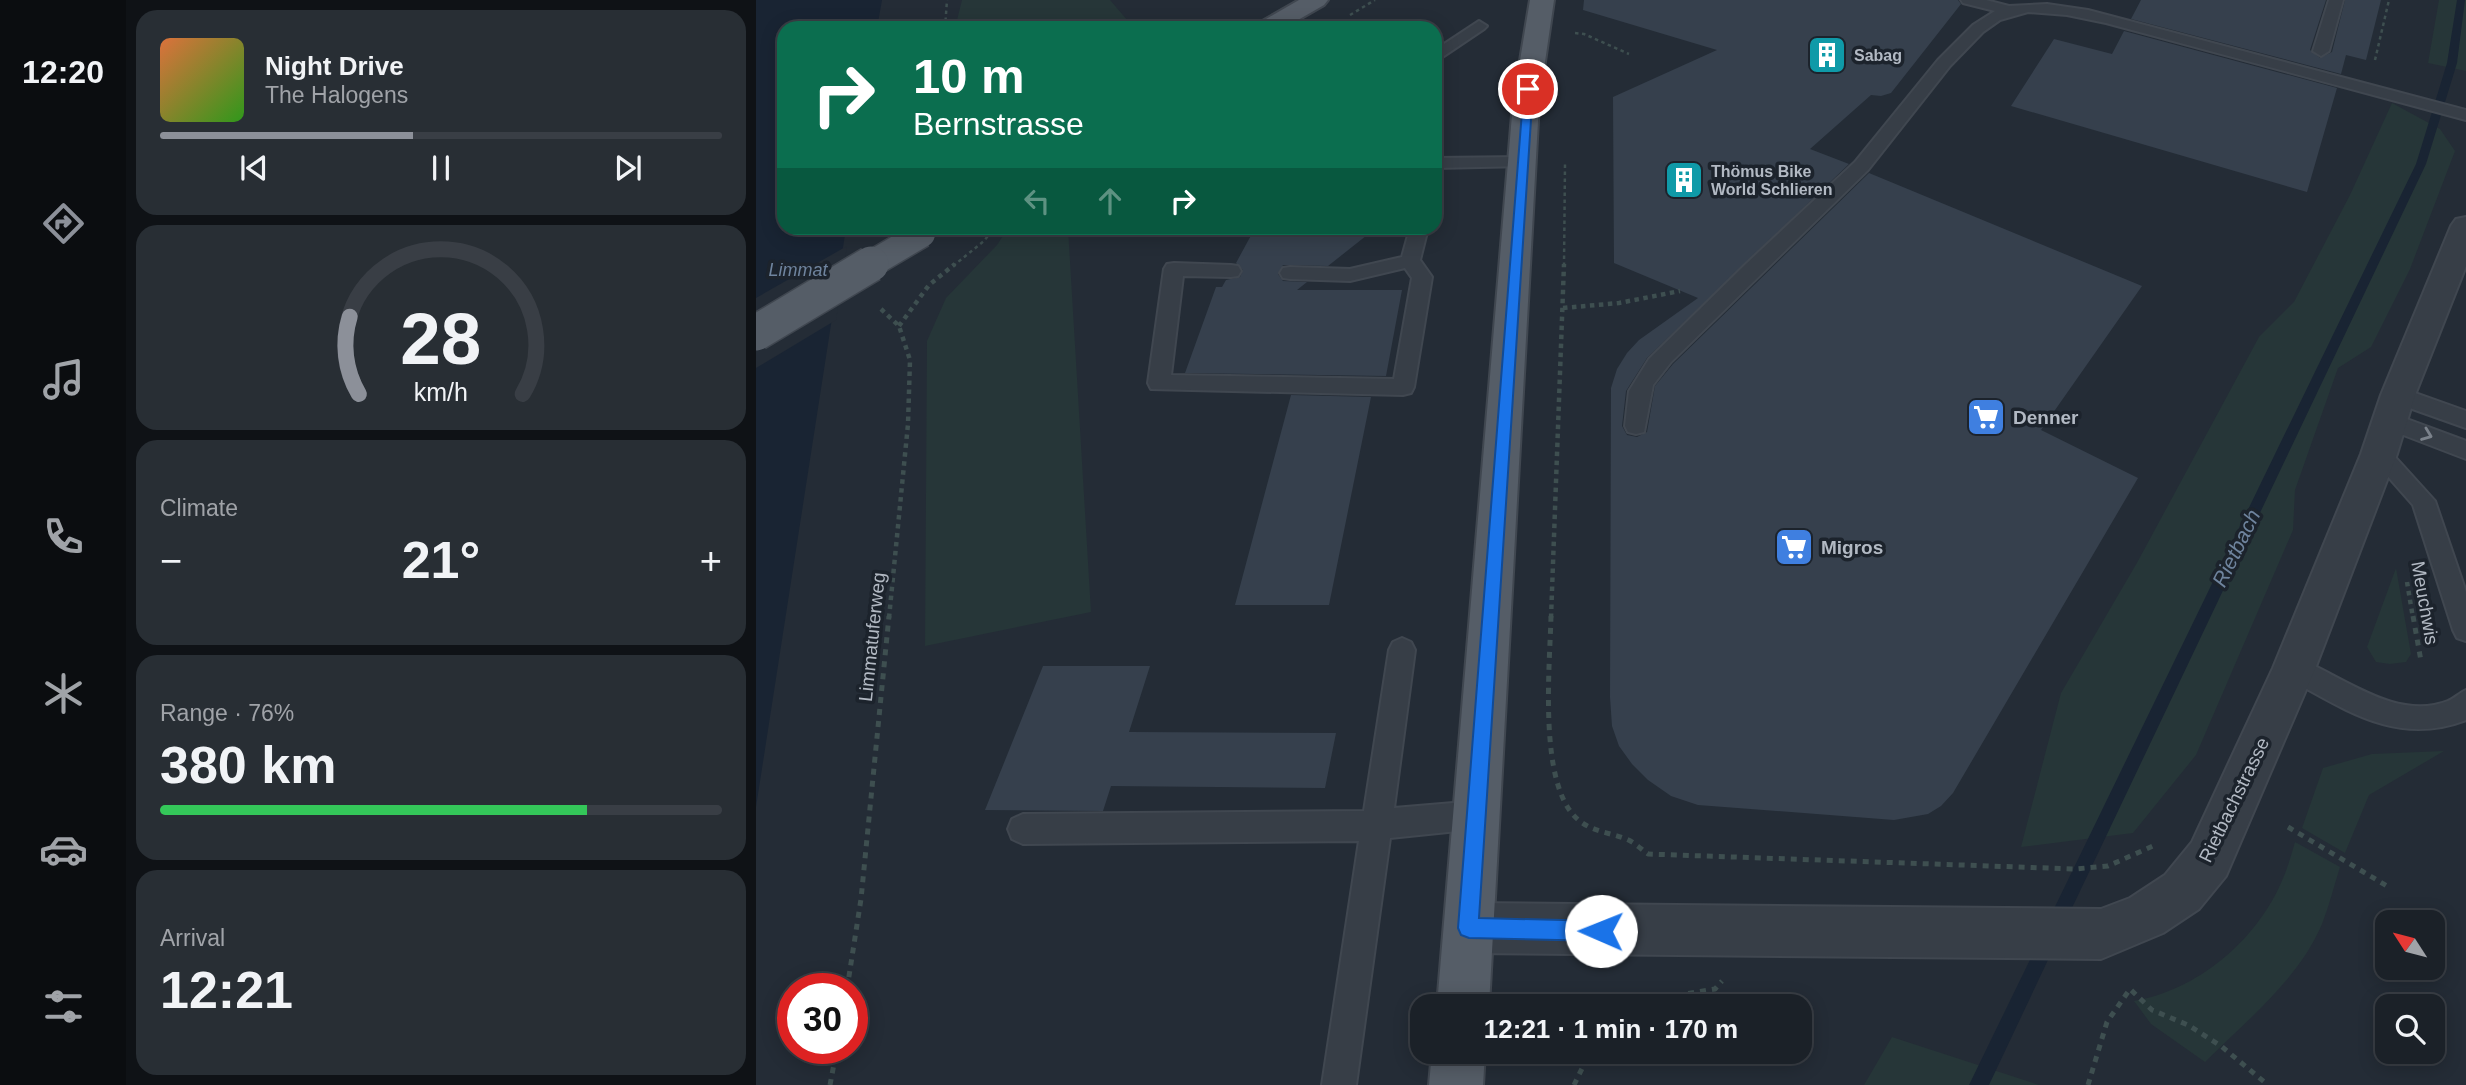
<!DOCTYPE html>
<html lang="en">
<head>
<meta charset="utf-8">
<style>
	:root { --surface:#1b2128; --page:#282e34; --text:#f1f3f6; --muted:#a0a3a8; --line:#393e45; --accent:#8c9099 }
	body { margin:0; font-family:Helvetica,sans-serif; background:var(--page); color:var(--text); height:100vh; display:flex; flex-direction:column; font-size:26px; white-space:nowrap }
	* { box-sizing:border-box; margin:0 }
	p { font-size:23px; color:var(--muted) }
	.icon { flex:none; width:38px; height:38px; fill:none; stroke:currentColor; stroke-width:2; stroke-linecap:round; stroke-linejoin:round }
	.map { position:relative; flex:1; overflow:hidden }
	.panel { display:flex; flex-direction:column; gap:10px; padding:10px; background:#0f1216; width:630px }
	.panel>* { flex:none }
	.banner { position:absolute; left:21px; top:21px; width:665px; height:214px; border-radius:21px; box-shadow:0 4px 18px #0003,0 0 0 2px var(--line); background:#0b6e4f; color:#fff; overflow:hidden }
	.needle { width:46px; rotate:306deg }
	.buttons { position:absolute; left:1619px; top:910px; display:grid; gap:14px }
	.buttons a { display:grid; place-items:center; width:70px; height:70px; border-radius:14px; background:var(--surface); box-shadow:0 4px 18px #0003,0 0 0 2px var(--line); font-size:35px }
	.speed { position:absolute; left:21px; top:973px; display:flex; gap:14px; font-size:35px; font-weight:700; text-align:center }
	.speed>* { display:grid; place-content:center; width:91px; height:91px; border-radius:50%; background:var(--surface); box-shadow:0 4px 18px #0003,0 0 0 2px var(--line); line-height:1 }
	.speed .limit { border:10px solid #d22; background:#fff; color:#111 }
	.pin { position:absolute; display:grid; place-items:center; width:60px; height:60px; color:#fff; margin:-30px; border:4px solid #fff; border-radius:50%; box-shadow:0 2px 7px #0007 }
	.me { position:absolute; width:77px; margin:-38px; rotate:271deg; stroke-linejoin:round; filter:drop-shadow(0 0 5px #0008) }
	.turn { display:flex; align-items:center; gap:24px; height:147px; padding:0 21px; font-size:32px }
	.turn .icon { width:91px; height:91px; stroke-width:2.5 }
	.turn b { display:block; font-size:49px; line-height:60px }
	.lanes { display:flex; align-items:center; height:66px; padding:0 21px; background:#0003; justify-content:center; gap:35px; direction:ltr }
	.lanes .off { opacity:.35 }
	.big { font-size:52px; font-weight:800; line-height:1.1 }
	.panel .tile { flex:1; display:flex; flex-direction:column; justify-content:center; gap:10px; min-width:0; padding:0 24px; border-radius:21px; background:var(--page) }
	.panel .dial { align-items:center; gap:0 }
	.dial svg { height:182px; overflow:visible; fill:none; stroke:var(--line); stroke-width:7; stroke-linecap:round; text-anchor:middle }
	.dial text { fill:var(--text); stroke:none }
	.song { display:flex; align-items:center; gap:21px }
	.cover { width:84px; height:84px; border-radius:10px; background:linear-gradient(135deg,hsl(20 70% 55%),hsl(110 70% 35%)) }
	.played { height:7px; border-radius:4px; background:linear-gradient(90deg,var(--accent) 45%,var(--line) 45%) }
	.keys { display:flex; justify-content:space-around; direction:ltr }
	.heat { display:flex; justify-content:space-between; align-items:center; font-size:38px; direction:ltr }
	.charge { height:10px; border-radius:5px; background:linear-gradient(90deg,#34c759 76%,var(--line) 0) }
	.trip { position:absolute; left:654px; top:994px; width:402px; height:70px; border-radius:21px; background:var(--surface); box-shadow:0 4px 18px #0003,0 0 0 2px var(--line); font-weight:800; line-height:70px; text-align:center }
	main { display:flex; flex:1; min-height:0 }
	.tabs { display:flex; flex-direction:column; width:126px; justify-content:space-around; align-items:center; background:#0b0d10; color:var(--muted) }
	.tabs .icon { width:49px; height:49px }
	.tabs .on { color:var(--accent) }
	.tabs b { font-size:32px; color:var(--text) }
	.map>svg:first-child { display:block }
</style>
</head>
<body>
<main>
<nav class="tabs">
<b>12:20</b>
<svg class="icon on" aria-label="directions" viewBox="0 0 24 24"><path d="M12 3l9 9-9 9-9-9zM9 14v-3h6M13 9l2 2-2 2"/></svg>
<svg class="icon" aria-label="music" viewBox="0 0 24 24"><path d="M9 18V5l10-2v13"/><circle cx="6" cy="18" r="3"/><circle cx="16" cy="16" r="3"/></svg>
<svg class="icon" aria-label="phone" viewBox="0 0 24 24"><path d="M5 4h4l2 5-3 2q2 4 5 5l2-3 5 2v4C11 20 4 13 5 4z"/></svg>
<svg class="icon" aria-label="climate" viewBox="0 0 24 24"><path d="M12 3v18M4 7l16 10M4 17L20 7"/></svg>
<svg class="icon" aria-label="car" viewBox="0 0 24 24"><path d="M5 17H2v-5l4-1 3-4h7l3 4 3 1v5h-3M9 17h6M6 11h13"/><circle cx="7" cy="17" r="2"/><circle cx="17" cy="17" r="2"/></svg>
<svg class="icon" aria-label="filters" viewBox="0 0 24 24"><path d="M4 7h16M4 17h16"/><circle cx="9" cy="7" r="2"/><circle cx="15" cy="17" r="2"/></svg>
</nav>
<section class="panel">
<div class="tile">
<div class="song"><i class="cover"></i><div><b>Night Drive</b><p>The Halogens</p></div></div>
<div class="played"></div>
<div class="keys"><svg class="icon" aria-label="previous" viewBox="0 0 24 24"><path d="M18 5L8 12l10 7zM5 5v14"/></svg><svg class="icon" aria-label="pause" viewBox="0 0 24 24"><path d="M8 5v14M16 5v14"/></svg><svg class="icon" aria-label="next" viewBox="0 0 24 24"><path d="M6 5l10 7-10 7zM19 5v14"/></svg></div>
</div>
<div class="tile dial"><svg viewBox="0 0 100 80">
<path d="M14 69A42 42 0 1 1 86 69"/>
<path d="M14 69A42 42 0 0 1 10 35" stroke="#8c9099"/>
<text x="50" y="56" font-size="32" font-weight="700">28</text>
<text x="50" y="72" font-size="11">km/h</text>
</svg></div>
<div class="tile"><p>Climate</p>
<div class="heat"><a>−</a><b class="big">21°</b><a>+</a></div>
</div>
<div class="tile"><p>Range · 76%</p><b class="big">380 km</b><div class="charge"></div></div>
<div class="tile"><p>Arrival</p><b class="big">12:21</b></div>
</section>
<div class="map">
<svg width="1710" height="1085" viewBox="0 0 1710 1085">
	<rect width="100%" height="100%" fill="#242c36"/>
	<path fill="#263638" d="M206 0H354L378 28H199Z
		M1683 0H1710V71L1672 63Z
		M1636 103 1684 129 1699 151 1654 269 1615 347 1582 368 1539 490 1537 530 1440 755 1377 833 1265 847 1305 693 1382 561 1503 337 1538 302 1594 195Z
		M252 228H312L335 612 169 646 171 341 190 298 241 245Z
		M1640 568 1655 654 1650 662 1634 664 1620 662 1611 647Z
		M1688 751 1613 795 1589 853 1546 828 1567 768 1616 754Z
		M1539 842 1584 867C1578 886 1573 906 1566 924 1543 979 1490 1021 1449 1062L1395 1024 1378 1001C1441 990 1499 942 1525 883 1531 870 1535 856 1539 842Z
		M1136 1037 1283 1085H1108Z"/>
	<path fill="#192433" d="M0 0H126L121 28H28V228H90L0 807Z"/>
	<path fill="#242c36" d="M91 246 80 320 0 368V298Z"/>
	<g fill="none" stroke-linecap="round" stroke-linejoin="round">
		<path fill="#192433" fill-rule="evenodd" d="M1701 0H1709L1701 63 1670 164 1305 931 1299 934 1293 931 1290 925 1293 919 1660 164 1691 63Z
			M1291 934 1297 937 1300 943 1233 1085H1213L1285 937Z"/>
	</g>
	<path fill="#36404d" d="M828 0H1202L1205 4 1135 93 1125 96 1115 95 1054 149 1093 164 891 358 870 391 866 426 871 435 881 437 891 432 899 386 917 364 1113 173 1386 286 1285 430 1382 478 1197 793 1185 806 1172 814 1138 820 942 805 915 796 892 780 876 764 863 746 856 726 854 697 855 388 861 369 871 353 883 340 942 298 858 263 857 97 961 50 827 10Z
		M1385 0H1570L1554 50 1564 58 1576 52 1589 0H1625L1610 60 1590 55 1585 74 1375 19Z
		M1368 31 1581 88 1551 192 1255 106 1298 39 1356 54Z
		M499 228H620L572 266 527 265 522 274 527 281 551 282 541 290H646L630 376 429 373 460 287H466L470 280 484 277 487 270 480 263Z
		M535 395 615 397 573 605H479Z
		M287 666H394L373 732 580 733 569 788 355 786 347 811 229 810Z"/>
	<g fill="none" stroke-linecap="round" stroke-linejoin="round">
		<defs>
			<path id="lane" d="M1205 0H1230L1253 6 1291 4 1332 10 1710 110V120L1350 23 1311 15 1272 12 1244 20 1227 32 1194 66 1112 170 915 362 897 385 888 432 880 434 872 432 869 426 873 391 893 359 990 264 1099 162 1182 60 1217 25 1239 11 1207 3Z
				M1573 0H1587L1573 51 1565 56 1557 51Z
				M723 21 731 26 728 29 679 62V50Z
				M766 157 772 158 775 162 772 166 679 168V158Z
				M654 228H672L664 260 676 277 658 387 655 393 647 395 395 389 392 383 408 269 411 264 418 263 475 265 482 266 485 271 482 276 475 277 427 276 415 375 638 379 656 278 649 268 594 281 534 279 527 278 524 273 527 268 534 267 594 269 646 257Z
				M1642 387 1710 411V428L1634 401 1631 395 1634 389Z
				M1632 412 1710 441V459L1624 426 1621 420 1624 414Z
				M1623 445 1631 448 1679 501 1710 592V641L1701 638 1697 630 1657 505 1612 454 1615 448Z
				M646 638 655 642 659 650 638 808 721 801 731 805 736 815 731 825 721 829 634 838 600 1085H566L603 841 267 844 256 839 252 829 256 819 267 814 608 811 633 650 637 642Z
				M1538 657C1585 674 1638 722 1692 701 1698 699 1703 693 1710 690V720C1640 747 1589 709 1529 677L1525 669 1529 661Z"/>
			<path id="street" d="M1710 217V266L1659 395 1641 454 1559 669 1470 876 1443 909 1407 933 1345 959 713 953 696 945 688 928 696 911 713 903 1345 909 1374 898 1409 875 1436 842 1517 668 1605 454 1625 395 1695 226 1700 219Z"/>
			<path id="primary" d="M543 0H572L568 5 528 28H499L503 23Z
				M774 0H798L783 103 733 1006H681L757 103Z
				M676 1052H729L727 1085H673Z"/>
		</defs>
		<use href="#lane" stroke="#404750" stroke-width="4"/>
		<use href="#street" stroke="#404750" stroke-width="4"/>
		<use href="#primary" stroke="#404750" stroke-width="4"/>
		<path stroke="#3e4f50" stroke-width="2.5" stroke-dasharray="3.5 3.5" stroke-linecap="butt" d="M594 15 619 0
			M189 28 191 0
			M819 33 828 34 873 54
			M1619 60 1633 0
			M203 236 216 228
			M197 266 228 241 238 228
			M808 266 809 164"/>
		<path stroke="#3e4f50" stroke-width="4.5" stroke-dasharray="4.5 4.5" stroke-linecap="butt" d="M807 308 863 303 924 291
			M125 309 143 326 154 360 152 424 133 618
			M143 326 173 285 199 264
			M1651 582 1657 618
			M795 618 808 264"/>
		<path stroke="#3e4f50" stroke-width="5" stroke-dasharray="6 6" stroke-linecap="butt" d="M795 616C794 666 781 791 825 822 839 832 855 833 870 839 878 842 885 849 892 854L1319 869 1352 866 1397 846
			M1657 616 1665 661
			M1532 827 1631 886
			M91 989 105 899 133 616
			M887 1006 894 1000 959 989 966 981
			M74 1085 81 1048
			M818 1085 834 1052
			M1332 1085 1351 1022 1374 989 1396 1010 1432 1025 1465 1046 1512 1085"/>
		<use href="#lane" fill="#373e47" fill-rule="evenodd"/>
		<use href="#street" fill="#373e47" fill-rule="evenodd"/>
		<use href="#primary" fill="#555d67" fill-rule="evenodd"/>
		<defs>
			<path id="primary-bridge-far1" d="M112 266 166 234"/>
			<path id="primary-bridge" d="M0 333 115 264"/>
		</defs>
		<use href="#primary-bridge-far1" stroke="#404750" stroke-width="29" stroke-linecap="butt"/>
		<use href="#primary-bridge" stroke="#404750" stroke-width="38" stroke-linecap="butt"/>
		<use href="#primary-bridge-far1" stroke="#555d67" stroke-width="26"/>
		<use href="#primary-bridge" stroke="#555d67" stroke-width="35"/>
	</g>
	<defs><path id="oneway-chevron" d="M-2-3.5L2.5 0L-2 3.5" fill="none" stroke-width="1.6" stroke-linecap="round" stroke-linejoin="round" transform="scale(1.75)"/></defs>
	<use stroke="#7b828b" href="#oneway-chevron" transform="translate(1671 435) rotate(21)"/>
	<path fill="#1a73e8" stroke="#114b97" stroke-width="2" d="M768 86 777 89 723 918 845 921 852 924 855 931 852 938 845 941 713 938 705 935 702 928Z"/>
	<defs>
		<symbol id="building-square" viewBox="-11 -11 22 22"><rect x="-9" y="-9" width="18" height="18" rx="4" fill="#0f9aa8" stroke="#1c232c"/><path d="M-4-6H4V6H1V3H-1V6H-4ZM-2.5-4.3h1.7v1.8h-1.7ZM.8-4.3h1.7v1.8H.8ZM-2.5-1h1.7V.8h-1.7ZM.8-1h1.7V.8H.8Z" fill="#fff"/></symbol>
		<symbol id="supermarket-square" viewBox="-11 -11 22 22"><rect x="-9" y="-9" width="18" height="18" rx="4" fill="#3f7fe0" stroke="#1c232c"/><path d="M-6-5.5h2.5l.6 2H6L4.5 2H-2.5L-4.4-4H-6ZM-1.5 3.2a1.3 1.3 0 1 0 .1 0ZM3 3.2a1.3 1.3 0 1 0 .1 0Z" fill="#fff"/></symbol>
	</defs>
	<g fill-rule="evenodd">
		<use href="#building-square" x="1049" y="33" width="44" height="44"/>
		<use href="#building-square" x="906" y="158" width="44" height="44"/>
		<use href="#supermarket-square" x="1208" y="395" width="44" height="44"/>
		<use href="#supermarket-square" x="1016" y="525" width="44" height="44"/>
	</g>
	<g text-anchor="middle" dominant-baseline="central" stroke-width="7" stroke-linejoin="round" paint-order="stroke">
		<g font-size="16" font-weight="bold" fill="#b2b9c3" stroke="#1c232c" text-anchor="start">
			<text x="1098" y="55">Sabag</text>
			<text x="955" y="171">Thömus Bike<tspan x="955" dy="18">World Schlieren</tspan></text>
		</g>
		<g font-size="18" font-style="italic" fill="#6f849e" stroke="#1c232c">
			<text x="42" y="270">Limmat</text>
		</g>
		<g font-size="19" font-weight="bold" fill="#b2b9c3" stroke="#1c232c" text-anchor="start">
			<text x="1257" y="417">Denner</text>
			<text x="1065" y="547">Migros</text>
		</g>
		<g font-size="19" fill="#b2b9c3" stroke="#1c232c">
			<text transform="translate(1669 603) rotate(80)">Meuchwis</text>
			<text transform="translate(116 637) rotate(-84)">Limmatuferweg</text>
			<text transform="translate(1478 800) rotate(-64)">Rietbachstrasse</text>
		</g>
		<g font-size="21" font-style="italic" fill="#6f849e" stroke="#1c232c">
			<text transform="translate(1480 548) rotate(-64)">Rietbach</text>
		</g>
	</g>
</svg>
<div class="buttons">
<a><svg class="needle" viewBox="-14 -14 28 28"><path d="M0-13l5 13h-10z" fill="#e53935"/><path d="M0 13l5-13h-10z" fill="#a0a3a8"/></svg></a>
<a><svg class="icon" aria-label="search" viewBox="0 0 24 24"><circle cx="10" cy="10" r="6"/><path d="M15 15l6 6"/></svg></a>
</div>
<div class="speed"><div class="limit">30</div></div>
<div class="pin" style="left:772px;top:89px;background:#d93025"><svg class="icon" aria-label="arrive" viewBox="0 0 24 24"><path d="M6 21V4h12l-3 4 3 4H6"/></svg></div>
<svg class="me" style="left:845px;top:931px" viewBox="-20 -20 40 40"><circle r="19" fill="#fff"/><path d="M0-13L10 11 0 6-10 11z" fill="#1a73e8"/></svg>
<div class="trip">12:21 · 1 min · 170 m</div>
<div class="banner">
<div class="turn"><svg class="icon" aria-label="right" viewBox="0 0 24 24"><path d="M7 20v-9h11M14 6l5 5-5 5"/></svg><div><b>10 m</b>Bernstrasse</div></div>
<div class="lanes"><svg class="icon off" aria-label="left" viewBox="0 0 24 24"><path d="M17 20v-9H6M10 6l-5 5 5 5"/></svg><svg class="icon off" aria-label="ahead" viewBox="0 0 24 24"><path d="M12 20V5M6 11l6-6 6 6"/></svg><svg class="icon" aria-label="right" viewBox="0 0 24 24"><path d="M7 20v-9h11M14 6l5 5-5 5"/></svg></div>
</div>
</div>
</main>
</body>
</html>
